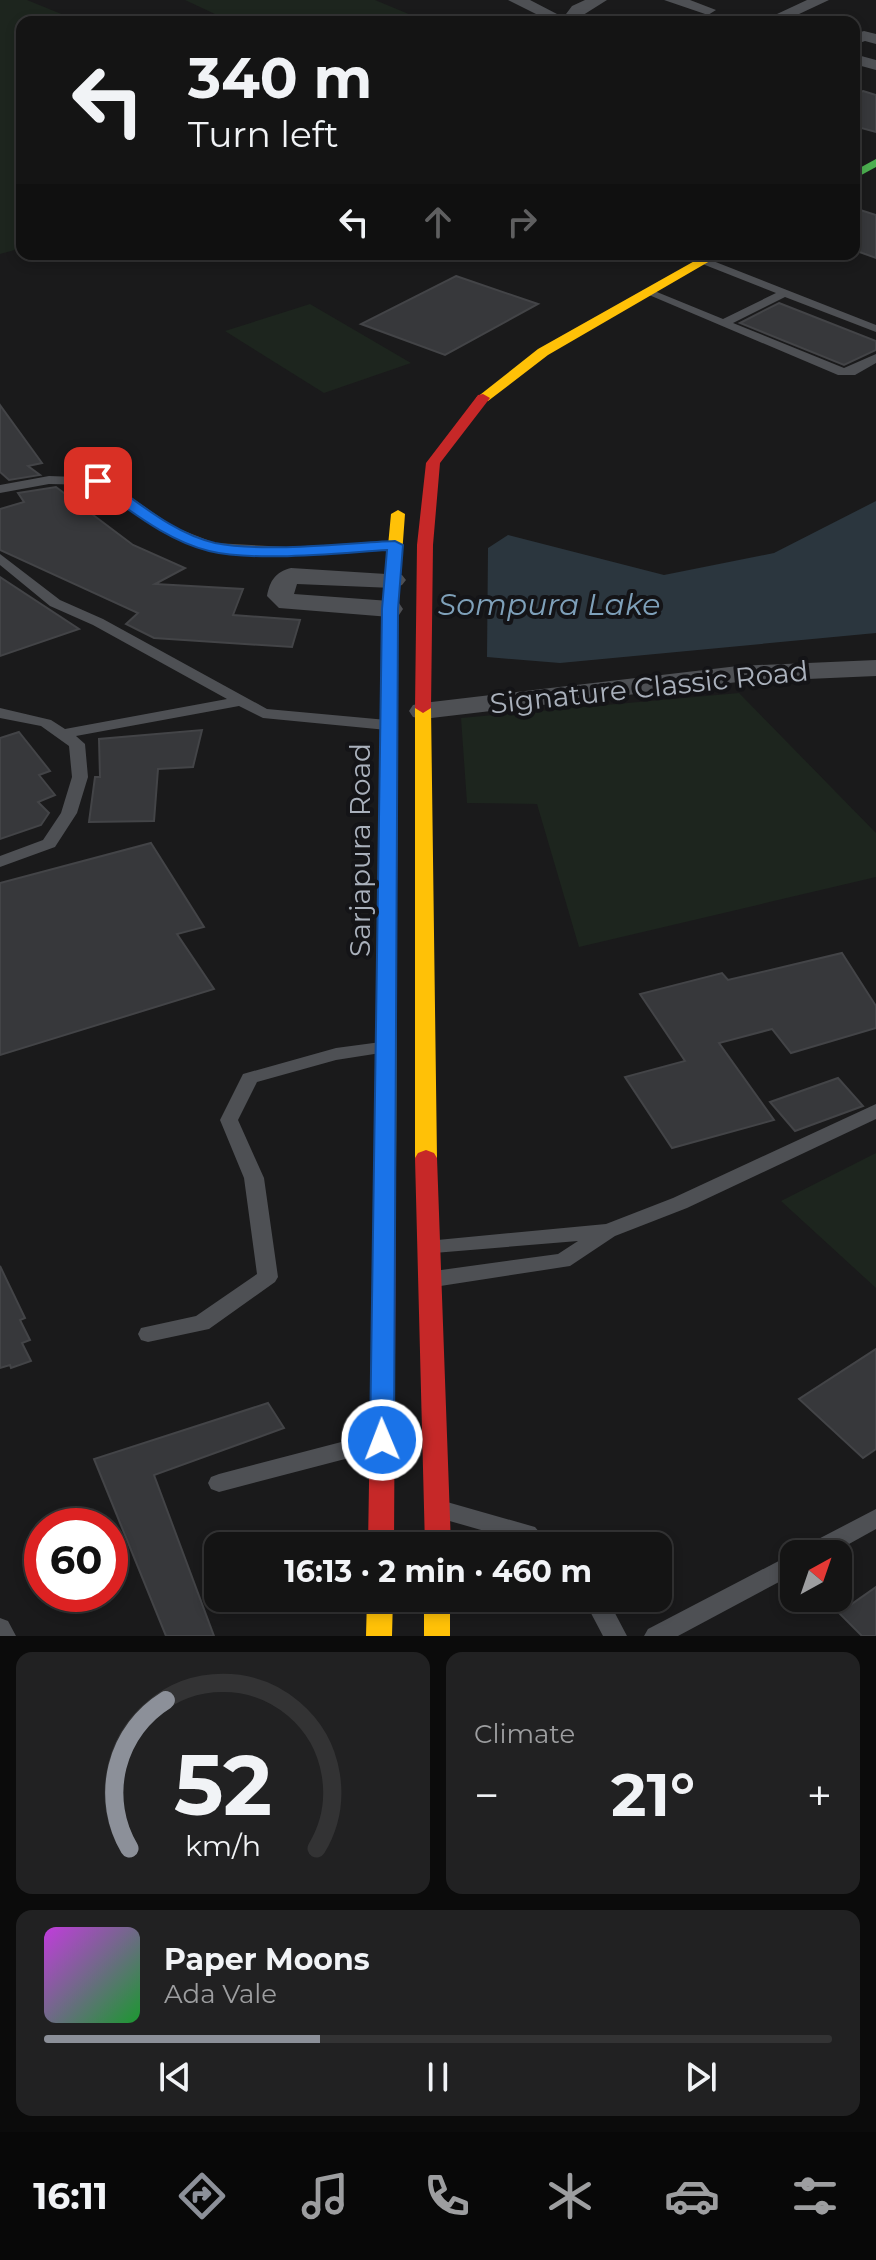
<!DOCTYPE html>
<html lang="en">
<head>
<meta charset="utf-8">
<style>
	:root { --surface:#141414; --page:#212122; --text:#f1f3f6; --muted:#9d9ea0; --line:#333334; --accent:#8c9099 }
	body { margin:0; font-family:Montserrat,sans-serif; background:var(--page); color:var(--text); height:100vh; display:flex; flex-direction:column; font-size:30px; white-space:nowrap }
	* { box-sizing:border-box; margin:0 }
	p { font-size:26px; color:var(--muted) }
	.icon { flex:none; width:44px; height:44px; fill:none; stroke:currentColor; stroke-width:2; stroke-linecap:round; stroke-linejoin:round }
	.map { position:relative; height:1636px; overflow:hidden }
	.panel { display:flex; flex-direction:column; gap:16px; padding:16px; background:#0b0b0b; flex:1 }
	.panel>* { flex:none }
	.hud { position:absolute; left:16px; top:16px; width:844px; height:244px; border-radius:16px; box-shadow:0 4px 12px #0003,0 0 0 2px var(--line); background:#141414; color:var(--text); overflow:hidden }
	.needle { width:52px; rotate:40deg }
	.controls { position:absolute; left:780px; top:1540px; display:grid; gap:16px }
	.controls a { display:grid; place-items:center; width:72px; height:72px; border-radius:16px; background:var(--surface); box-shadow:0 4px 12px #0003,0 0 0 2px var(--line); font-size:40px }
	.speed { position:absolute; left:24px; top:1508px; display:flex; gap:16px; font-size:40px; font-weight:700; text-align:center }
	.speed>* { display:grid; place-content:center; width:104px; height:104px; border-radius:50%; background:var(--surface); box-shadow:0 4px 12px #0003,0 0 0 2px var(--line); line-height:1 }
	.speed .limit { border:12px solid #d22; background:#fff; color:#111 }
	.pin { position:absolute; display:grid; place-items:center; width:68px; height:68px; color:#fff; margin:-34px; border-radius:16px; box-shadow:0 4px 12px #0006 }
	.me { position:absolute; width:88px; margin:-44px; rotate:359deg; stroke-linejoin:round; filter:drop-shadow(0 0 6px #0008) }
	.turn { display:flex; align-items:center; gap:28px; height:168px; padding:0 40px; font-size:36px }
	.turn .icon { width:104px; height:104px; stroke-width:2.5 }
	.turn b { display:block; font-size:56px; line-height:68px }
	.lanes { display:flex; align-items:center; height:76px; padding:0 40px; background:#0003; justify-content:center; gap:40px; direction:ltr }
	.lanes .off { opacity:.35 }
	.big { font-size:60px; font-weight:700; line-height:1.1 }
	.panel .tile { flex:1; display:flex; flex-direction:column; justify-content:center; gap:12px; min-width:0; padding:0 28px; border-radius:16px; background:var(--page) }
	.panel .dial { align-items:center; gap:0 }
	.dial svg { height:208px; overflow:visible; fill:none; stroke:var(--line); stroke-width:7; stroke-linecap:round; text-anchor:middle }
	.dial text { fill:var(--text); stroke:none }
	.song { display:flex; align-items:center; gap:24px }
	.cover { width:96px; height:96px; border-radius:12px; background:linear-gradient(135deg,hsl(290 70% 55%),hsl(130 70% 35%)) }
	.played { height:8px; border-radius:4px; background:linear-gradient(90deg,var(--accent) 35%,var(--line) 35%) }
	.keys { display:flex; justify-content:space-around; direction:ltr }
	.heat { display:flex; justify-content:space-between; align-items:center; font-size:44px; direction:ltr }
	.panel .tiles { flex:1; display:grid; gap:16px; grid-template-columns:1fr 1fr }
	.tile:last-child { grid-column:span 2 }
	.trip { position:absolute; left:204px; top:1532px; width:468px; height:80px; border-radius:16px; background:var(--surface); box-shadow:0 4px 12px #0003,0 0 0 2px var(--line); font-weight:700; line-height:80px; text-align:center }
	.dock { display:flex; height:128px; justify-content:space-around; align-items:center; background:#080808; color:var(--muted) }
	.dock .icon { width:56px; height:56px }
	.dock .active { color:var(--accent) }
	.dock b { font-size:36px; color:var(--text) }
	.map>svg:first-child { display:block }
</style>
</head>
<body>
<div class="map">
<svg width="876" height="1636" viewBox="0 0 876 1636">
	<rect width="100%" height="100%" fill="#1a1a1b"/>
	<path fill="#1d251e" d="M0 0H27L81 22H22V248L0 254Z
		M185 0H375L428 22H232Z
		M310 304 411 363 324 393 225 331Z
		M739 693 876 833V877L579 947 537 804 467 803 461 718Z
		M876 1153V1288L781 1201Z"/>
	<path fill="#2b363e" d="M876 501V633L560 663 487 657 488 548 508 535 664 575 774 553Z"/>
	<path fill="#37383b" stroke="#434447" stroke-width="2" d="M863 91 876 95V132L854 126V96Z
		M854 208 876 215V258L854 250Z
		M456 276 538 304 445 355 361 324Z
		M779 303 876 341V350L844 365 740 323Z
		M0 405 42 463 28 466 40 475 9 480 0 472Z
		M56 487 133 545 185 568 155 584 243 589 233 615 300 620 292 647 154 638 126 624 138 613 0 550V509L24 502 18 493Z
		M0 577 79 629 0 656Z
		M202 730 193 767 158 769 154 821 89 822 95 777H100L99 739Z
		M19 732 50 771 39 775 55 795 38 802 49 813 41 825 0 839V738Z
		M151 843 204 927 177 934 214 989 0 1055V883Z
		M842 953 876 1006V1028L791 1053 772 1029 719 1043 774 1120 672 1148 625 1077 685 1061 640 994 722 973 728 980Z
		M838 1078 863 1106 795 1131 770 1102Z
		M0 1266 25 1318 20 1320 30 1340 22 1343 31 1361 11 1368 10 1365 0 1368Z
		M876 1349V1449L863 1458 799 1399Z
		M268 1403 284 1428 154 1475 214 1636H166L94 1459Z
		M876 1587V1636H862L839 1613Z"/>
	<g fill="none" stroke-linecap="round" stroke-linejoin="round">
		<path fill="#4e5054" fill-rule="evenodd" d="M700 259H708L876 325V332L785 297 733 323 844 368 876 354V363L855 375H838L642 292 652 290 723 319 776 293 700 263Z
			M49 476 103 478 174 527 215 543 287 547 395 541 402 545 395 549 287 555 213 551 164 533 95 485 49 484 0 493V485Z
			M0 554 60 600 103 619 267 709 387 720 395 725 387 730 263 718 239 706 76 736 85 744 88 777 77 813 55 847 0 867V856L43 840 61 813 72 777 69 746 41 726 0 718V708L51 720 65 729 227 699 93 625 50 606 0 565Z
			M381 1042 387 1044 390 1048 387 1052 336 1060 257 1082 238 1120 264 1178 278 1277 275 1282 209 1329 148 1342 141 1340 138 1334 141 1328 196 1316 257 1274 244 1178 220 1120 243 1074 336 1048Z
			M876 1104V1119L687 1208 615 1236 570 1266 434 1287 427 1284 424 1279 427 1274 434 1271 558 1254 578 1241 434 1253 427 1251 424 1246 427 1241 606 1224 673 1198Z
			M372 1434 380 1437 383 1443 380 1449 372 1452 219 1492 211 1489 208 1483 211 1477 219 1474Z
			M447 1502 535 1527 551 1546H525L520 1541 439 1518 436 1511 439 1504Z
			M876 1509V1529L831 1554H800L803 1547Z
			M794 1553 796 1554H794V1574L678 1636H644L648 1629Z
			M583 1598H607L627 1636H603Z
			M0 1618 8 1621 16 1636H0Z"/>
		<path fill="#4e5054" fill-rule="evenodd" d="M508 0H530L557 14 553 22H541L540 16Z
			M585 0H607L580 17 585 22 565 21 563 18 572 6Z
			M664 0H690L716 10 708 15Z
			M807 0H829L782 22H760Z
			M864 31 876 34V44L865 41 854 45V34Z
			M854 54 876 60V70L854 64Z
			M291 568 402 575 406 580 402 585 393 588 297 584 294 594 390 601 399 603 403 609 399 615 390 617 279 608 267 596C270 581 275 572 291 568Z
			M876 660V676L738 682 423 719 413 717 409 711 413 705 423 703 738 666Z"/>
		<path fill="#4caf50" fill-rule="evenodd" d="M876 159V167L854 179V171Z"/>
		<path fill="#ffc107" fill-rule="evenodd" d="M707 254H722L548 355 488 401 483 402 476 398 538 349Z
			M398 510 405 514 398 609 396 1172 393 1178 385 1180 377 1178 374 1172 382 609 391 514Z
			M423 703 431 708 437 1158 434 1163 426 1166 418 1163 415 1158V708Z
			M367 1598H393L392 1636H366Z
			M424 1598H450V1636H424Z"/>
		<path fill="#c62828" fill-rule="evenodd" d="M483 394 490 398 440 463 433 545 431 708 423 713 415 708 417 545 426 463 478 395Z
			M426 1150 434 1153 437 1158 451 1546H425L415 1158 418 1153Z
			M385 1164 393 1166 396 1172 394 1546H368L374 1172 377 1166Z"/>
	</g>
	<path fill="#1a73e8" stroke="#114b97" stroke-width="2" d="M92 478H103C137 501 174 534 215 543 267 553 342 543 395 541L403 545 398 609 394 1440 391 1447 382 1450 373 1447 370 1440 382 609 387 550C338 553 255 562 209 551 165 540 129 509 92 484Z"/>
	<g text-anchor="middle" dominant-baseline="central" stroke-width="8" stroke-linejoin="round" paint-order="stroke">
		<g font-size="28" fill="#aab1bc" stroke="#141417">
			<text transform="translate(649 687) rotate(-6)">Signature Classic Road</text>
			<text transform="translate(360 850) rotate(-90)">Sarjapura Road</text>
		</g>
		<g font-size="30" font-style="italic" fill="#7fa1ba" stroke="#141417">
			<text x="549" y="604">Sompura Lake</text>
		</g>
	</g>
</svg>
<div class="controls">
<a><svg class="needle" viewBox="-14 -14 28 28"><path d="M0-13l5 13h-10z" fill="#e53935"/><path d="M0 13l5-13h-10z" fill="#9d9ea0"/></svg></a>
</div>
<div class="speed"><div class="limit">60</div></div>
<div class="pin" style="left:98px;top:481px;background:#d93025"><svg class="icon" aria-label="arrive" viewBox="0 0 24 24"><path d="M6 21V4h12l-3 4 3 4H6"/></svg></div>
<svg class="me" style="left:382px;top:1440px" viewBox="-20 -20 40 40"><circle r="17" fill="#1a73e8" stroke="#fff" stroke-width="3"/><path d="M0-11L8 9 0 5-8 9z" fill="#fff"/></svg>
<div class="trip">16:13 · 2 min · 460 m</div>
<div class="hud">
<div class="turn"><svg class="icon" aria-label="left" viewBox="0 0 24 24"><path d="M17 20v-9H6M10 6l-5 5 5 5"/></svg><div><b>340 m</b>Turn left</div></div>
<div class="lanes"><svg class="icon" aria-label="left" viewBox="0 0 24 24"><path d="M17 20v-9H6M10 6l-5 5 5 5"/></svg><svg class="icon off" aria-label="ahead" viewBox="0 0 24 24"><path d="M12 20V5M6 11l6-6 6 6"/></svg><svg class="icon off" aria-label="right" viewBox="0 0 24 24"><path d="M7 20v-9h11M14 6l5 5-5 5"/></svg></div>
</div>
</div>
<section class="panel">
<div class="tiles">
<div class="tile dial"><svg viewBox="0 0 100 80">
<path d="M14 69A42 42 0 1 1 86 69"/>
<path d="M14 69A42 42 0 0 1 28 12" stroke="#8c9099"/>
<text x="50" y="56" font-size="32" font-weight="700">52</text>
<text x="50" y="72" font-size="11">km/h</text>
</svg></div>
<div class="tile"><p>Climate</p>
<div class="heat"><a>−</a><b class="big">21°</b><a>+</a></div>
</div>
<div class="tile">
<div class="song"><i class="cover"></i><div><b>Paper Moons</b><p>Ada Vale</p></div></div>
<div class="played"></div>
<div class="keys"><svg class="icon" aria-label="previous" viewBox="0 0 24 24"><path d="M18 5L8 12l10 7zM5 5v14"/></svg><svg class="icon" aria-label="pause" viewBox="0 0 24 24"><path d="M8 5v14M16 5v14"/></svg><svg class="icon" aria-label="next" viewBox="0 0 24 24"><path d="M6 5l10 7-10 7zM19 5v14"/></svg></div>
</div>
</div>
</section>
<nav class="dock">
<b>16:11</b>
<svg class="icon active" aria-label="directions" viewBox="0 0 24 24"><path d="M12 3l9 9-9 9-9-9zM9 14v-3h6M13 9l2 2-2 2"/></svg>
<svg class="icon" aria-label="music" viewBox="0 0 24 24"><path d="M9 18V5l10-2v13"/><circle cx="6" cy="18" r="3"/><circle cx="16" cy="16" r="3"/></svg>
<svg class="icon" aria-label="phone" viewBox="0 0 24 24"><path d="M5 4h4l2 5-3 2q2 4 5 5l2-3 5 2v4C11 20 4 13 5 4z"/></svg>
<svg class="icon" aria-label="climate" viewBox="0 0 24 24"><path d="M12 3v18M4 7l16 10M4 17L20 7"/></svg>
<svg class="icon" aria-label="car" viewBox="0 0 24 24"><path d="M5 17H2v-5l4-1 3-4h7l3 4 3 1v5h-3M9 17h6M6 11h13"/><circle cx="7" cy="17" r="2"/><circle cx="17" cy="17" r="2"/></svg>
<svg class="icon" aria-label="filters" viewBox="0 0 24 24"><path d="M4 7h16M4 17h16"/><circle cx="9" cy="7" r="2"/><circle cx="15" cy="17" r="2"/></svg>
</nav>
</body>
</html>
